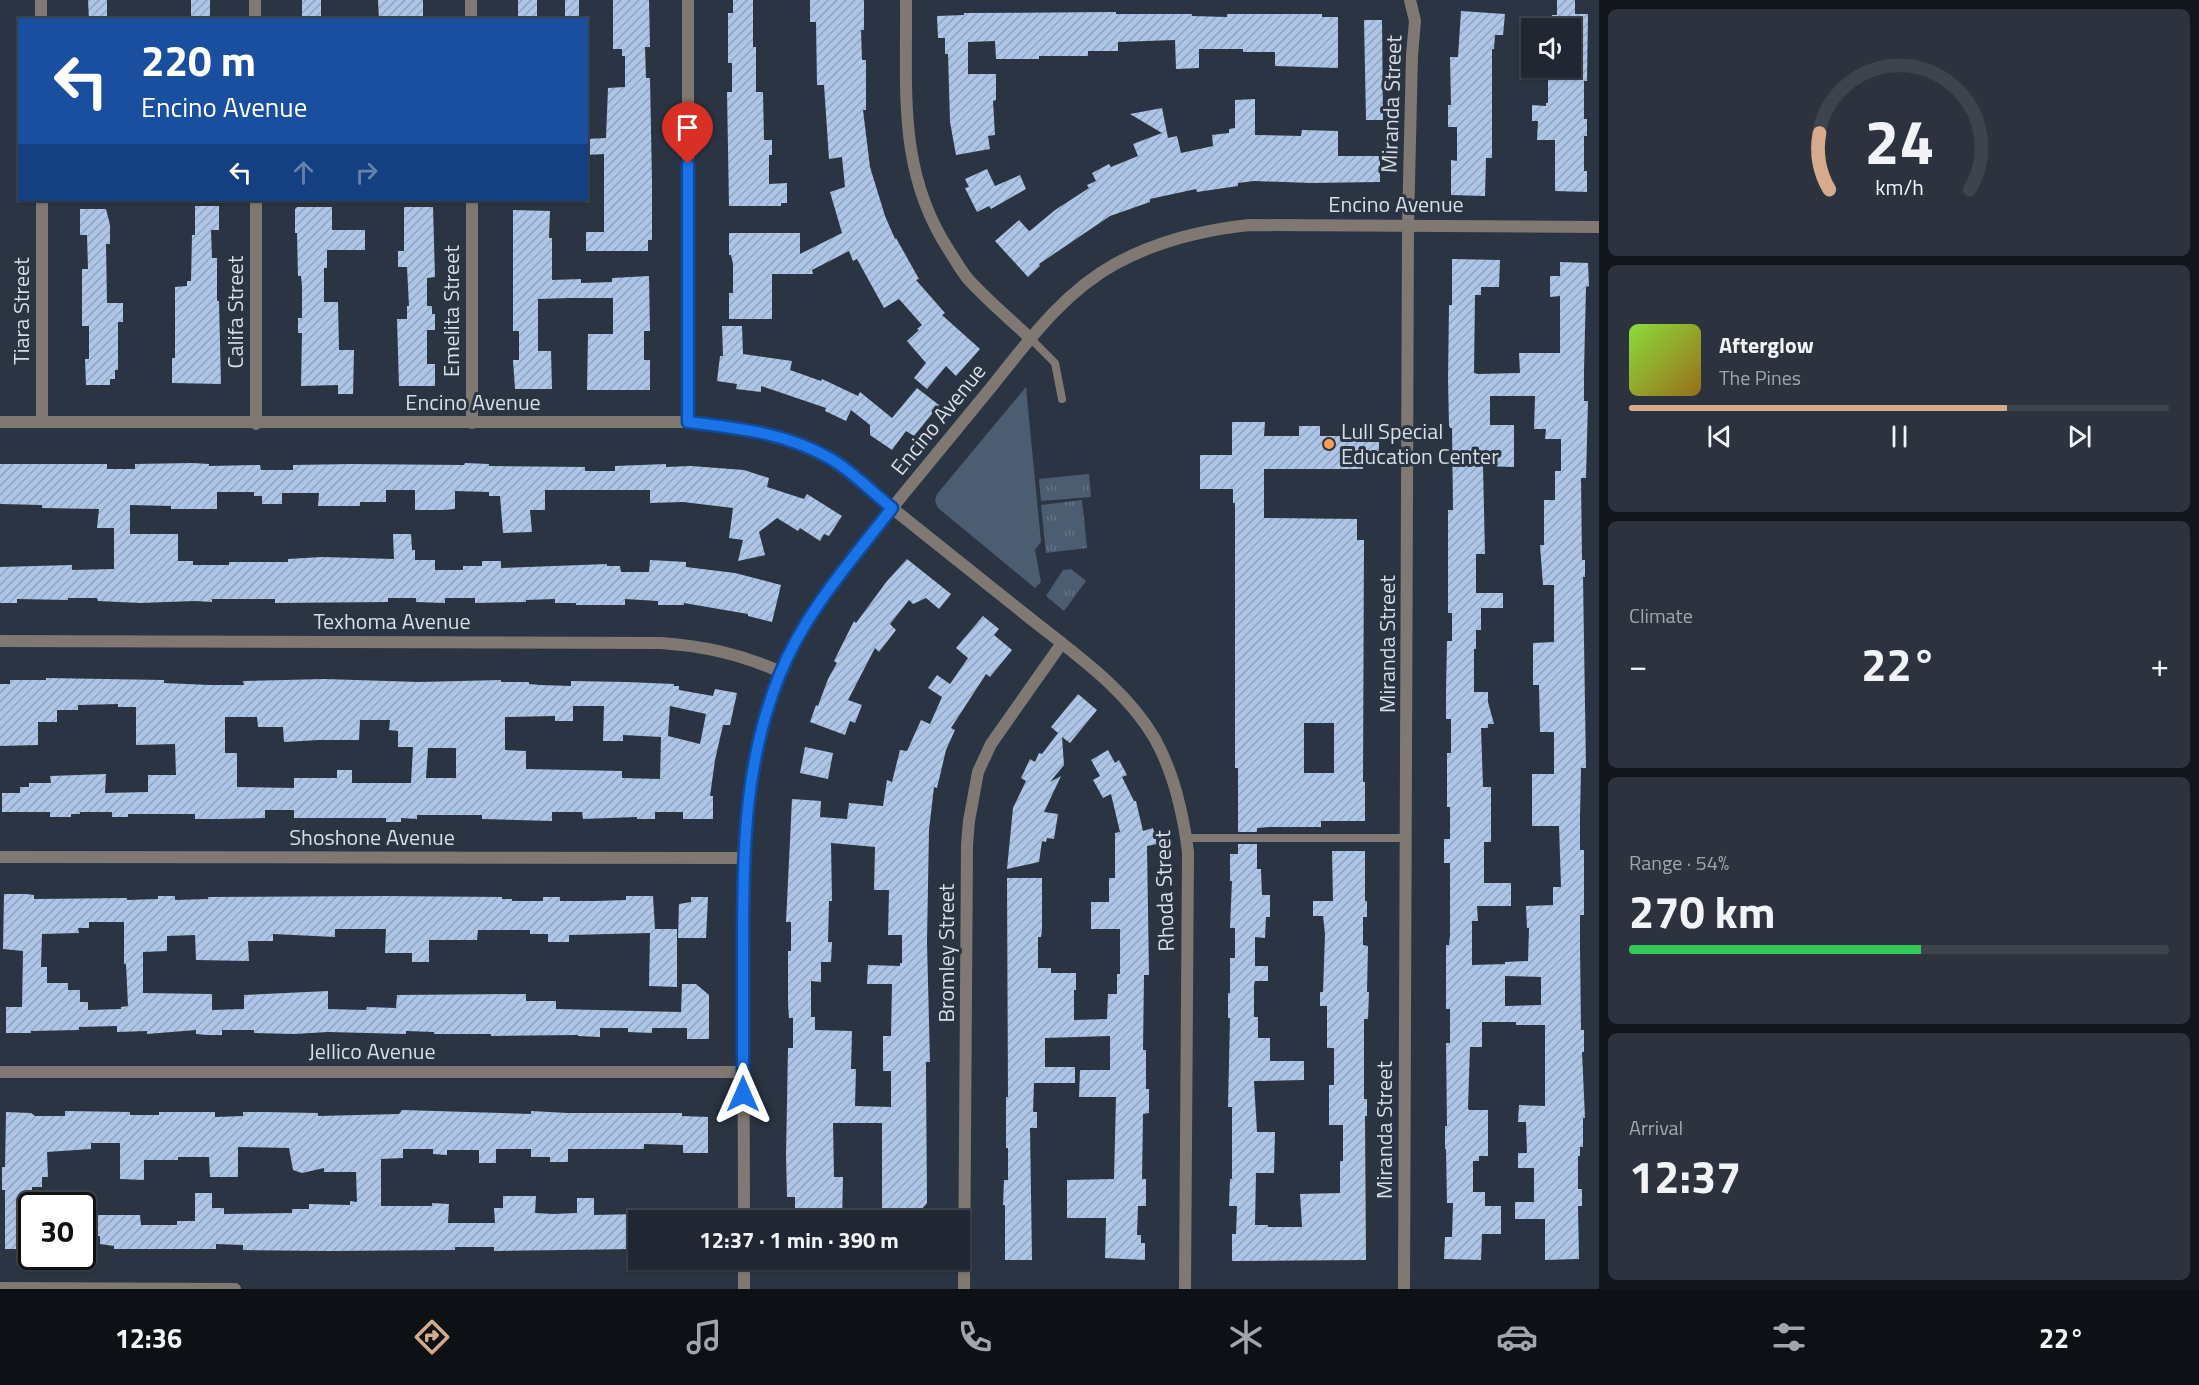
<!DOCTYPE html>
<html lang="en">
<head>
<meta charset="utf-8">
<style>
	:root { --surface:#202732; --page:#2d333e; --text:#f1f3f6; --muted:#a2a5ac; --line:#3d444d; --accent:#d6ab8b }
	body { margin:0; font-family:"Titillium Web",sans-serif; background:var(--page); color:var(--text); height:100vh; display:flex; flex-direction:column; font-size:22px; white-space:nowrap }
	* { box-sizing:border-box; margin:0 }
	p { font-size:20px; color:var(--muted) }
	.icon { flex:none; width:33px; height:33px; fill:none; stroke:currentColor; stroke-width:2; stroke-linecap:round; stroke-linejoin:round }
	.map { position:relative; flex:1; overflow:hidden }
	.details { display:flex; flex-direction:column; gap:9px; padding:9px; background:#12151c; width:600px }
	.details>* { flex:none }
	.hud { position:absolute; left:18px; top:18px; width:570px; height:183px; border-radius:0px; box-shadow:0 2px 4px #0004,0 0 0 2px var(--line); background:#1a4fa0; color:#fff; overflow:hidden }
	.controls { position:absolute; left:1521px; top:18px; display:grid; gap:12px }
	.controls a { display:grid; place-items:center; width:60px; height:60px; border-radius:0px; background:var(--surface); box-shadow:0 2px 4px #0004,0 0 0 2px var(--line); font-size:30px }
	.speed { position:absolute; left:18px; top:1192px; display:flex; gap:12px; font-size:30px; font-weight:700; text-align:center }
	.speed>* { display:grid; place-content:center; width:78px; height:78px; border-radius:50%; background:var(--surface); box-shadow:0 2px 4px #0004,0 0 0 2px var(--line); line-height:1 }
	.speed .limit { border:3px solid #111; border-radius:9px; background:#fff; color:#111 }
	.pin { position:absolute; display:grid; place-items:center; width:51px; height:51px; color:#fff; margin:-62px -26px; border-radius:50% 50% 50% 0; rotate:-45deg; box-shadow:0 0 6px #0007 }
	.pin .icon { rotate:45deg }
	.me { position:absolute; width:66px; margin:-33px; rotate:0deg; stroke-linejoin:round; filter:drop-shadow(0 0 4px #0008) }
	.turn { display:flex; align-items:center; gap:21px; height:126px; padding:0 24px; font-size:27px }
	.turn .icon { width:78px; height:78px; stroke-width:2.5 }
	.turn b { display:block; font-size:42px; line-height:51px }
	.lanes { display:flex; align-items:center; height:57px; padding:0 24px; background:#0003; justify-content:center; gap:30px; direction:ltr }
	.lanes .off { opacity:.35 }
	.big { font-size:45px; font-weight:700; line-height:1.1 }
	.details .tile { flex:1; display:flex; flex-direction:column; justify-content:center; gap:9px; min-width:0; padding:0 21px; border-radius:9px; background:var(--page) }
	.details .dial { align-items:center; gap:0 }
	.dial svg { height:156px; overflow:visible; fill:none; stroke:var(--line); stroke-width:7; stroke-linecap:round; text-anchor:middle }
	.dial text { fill:var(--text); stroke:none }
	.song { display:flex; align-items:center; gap:18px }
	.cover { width:72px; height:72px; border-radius:9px; background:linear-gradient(135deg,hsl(90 70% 55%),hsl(40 70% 35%)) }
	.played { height:6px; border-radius:3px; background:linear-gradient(90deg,var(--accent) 70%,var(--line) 70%) }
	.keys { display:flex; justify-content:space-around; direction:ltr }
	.heat { display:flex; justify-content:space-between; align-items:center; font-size:33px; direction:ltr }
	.charge { height:9px; border-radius:4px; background:linear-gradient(90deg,#34c759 54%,var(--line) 0) }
	.trip { position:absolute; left:628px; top:1210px; width:342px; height:60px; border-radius:0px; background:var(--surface); box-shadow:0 2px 4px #0004,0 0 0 2px var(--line); font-weight:700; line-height:60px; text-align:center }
	.dock { display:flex; height:96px; justify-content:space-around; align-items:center; background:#0d1014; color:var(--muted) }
	.dock .icon { width:42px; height:42px }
	.dock .active { color:var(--accent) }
	.dock b { font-size:27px; color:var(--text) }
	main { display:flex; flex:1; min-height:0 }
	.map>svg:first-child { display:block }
</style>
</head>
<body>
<main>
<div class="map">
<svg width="1599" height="1289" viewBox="0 0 1599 1289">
	<defs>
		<pattern id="park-tufts" width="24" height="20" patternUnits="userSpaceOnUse" patternTransform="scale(1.5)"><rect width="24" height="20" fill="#4d5d71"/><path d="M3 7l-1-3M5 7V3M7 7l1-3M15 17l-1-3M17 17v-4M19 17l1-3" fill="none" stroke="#667485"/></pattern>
		<pattern id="building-hatch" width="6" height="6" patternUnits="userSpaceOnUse" patternTransform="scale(1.5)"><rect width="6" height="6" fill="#adc5e6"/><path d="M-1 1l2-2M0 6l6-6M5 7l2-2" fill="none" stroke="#92a4be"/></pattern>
	</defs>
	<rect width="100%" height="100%" fill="#2b3442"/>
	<path fill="#4d5d71" d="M1026 387 1041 542 1035 550 1041 582 1035 588 938 508 935 501 937 494Z"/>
	<path fill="url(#park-tufts)" d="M1089 474 1091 497 1041 501 1039 479Z
		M1082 500 1087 548 1046 553 1041 505Z
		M1071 569 1086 581 1064 611 1046 596 1063 570Z"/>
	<path fill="url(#building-hatch)" fill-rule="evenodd" d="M88 0H107V20H89Z
		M191 0H210V20H191Z
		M302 0H321V20H302Z
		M378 0H423V20H379Z
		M518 0H537V20H518Z
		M565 0H579V20H565Z
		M613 0H649L650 47H645L646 78H650L652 182V240H648V251H586V232H604V154L586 155V139L606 138 608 88 625 87V56H622V49H613Z
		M733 0H753V47H756V92H763L764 140H772V155H769V184L787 183V203H781V206H729L727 92H732V63H728V13H733Z
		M810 0H864V30H861L862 60H866V110H863L870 167 885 216 895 239 896 238 919 279 916 280 945 313 942 315 980 349 956 376 946 366 927 389 914 378 926 363 907 341 919 330 917 329 922 325 899 299 884 308 857 259 853 261 849 251 812 270 813 274H772V319H729V293H733V264L731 255H729V233H800V254L842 233 830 192 845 187 842 157 829 159 824 85H817L816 22H810Z
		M1557 0H1575V14H1588L1587 81H1584V119H1587V136H1584V171H1587V192L1555 191V140H1537L1538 121H1532V105L1546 106V103H1548V68H1570V28H1552V15H1557Z
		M1461 11 1505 14 1503 35H1495L1494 49H1492V158H1486L1485 196 1451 195V160L1457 161V127H1448V105H1451L1450 57H1458Z
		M1116 12V14H1192V16L1227 17V14H1322V17H1338V68L1275 66V52H1243V49H1199V68L1176 69 1175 40 1118 42V51H1088V56H1039V59H996L995 41 968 42V74H996V100L993 101 995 135 988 136 990 149 956 155 950 122 948 54H945V38H938L937 16 964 15V13Z
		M1364 20H1382L1383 120H1366Z
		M1255 99V135L1301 136 1302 130 1338 131V156H1380V182L1311 183 1254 181 1238 183V186L1197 192 1196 189 1150 199V202L1110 216 1039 264 1040 266 1028 277 995 241 1019 220 1029 231 1031 230 1055 210 1089 188 1087 185 1096 181 1092 173 1109 164 1111 167 1138 156 1133 144 1162 133 1130 114 1162 108 1168 138 1177 136 1181 153 1213 146 1212 135 1229 133V129L1235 128V100Z
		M987 169 995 186 1020 175 1026 189 991 209 989 206 977 212 965 188 969 187 965 179Z
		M195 206H219V230H211L212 258H217V301H219L221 384 172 383V358H175V287L187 286V281H191L192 235H195Z
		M297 207H332V230H365V250H327V268H324V302H338L339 350H354L353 394H338V385L301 386 302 333H298V318H302V286L301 276H298L297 233H295V209Z
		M404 207H433L435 277 427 278V306H432V314H435V330H427V364H435V386H399L397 319H407V306H409L407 267H398V251H404Z
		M80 209H106L110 225V244H106L107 303H123V322H118V370H115V379H110V385H86L85 359H89V326H82V269H88L87 235H80Z
		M513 210 550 211 549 238H552V280L581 279V283L612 282V278L649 276 650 331H644V360H650V390H587L588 334H613V298H570L538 299V351H551L552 389H515L513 360H519V331H513Z
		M1452 259 1500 260 1499 287H1481V295H1475L1474 373 1478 374 1520 373 1519 353H1560V296L1550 297V276H1560V262L1588 263 1589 286 1586 287 1584 371V401H1588L1586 478H1581L1582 560H1585V577H1583L1586 768H1581L1580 817V850H1584V915H1580V946L1581 1030H1584V1052H1582L1585 1118H1583V1147H1580V1156H1578V1189H1582V1206H1578L1579 1259 1545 1260V1219H1515V1202H1534V1168H1518V1153H1527L1526 1122H1518L1519 1105 1545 1106V1025H1516V1022H1482V1047H1470L1468 1108 1469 1110H1488V1156H1479V1161H1473V1192H1485V1206H1501V1234H1482L1481 1260 1444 1259 1445 1237H1452L1453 1203H1447L1446 1149H1445V1126H1447L1446 1043H1450V1009H1446V945H1449L1450 935V863H1444V839H1450V807H1447V753H1451V719H1446V692L1447 641H1452V613H1448V510H1453L1452 428H1450L1449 425 1448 379 1449 305H1452ZM1490 396H1535L1534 429H1546L1545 439H1561V471H1555V500H1544V545H1540L1543 585H1554V642L1533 643V685H1539L1540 732H1554V774H1532V826H1559L1561 887H1553V905L1526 906 1527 928H1529L1528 961 1505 962V976L1541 977V1005L1505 1006V964L1472 965V921H1478L1477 906H1511V883H1484V842H1491V787H1483L1481 728H1488V724H1494L1488 702V692H1474V649H1476V630H1481V608H1503V593H1476V554H1485L1483 466 1514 467V425H1490Z
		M722 326H742L743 354 792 361 790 370 821 381 822 379 858 396 860 392 892 418 917 388 939 405 914 436 906 431 892 450 870 435V425L851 410 846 421 825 411 826 408 761 386V392L736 389 737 384 717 381 720 356H723Z
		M1232 422H1265L1264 436H1299V426H1320V436H1363V442H1379V464L1362 463 1363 469H1264V518L1357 519V540H1364L1363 782H1365V821H1321V827H1269L1257 828V832H1238V768H1235V503H1233V489H1200V455H1232ZM1304 723H1334V773H1304Z
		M193 463 209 464V466L260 465 261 470H293V465L351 464 464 465 465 463 489 464V466L585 467V471H615V466L666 464V467L691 466 744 470 769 478 767 487 804 499 807 494 842 516 829 536 824 534 820 541 800 528 798 531 777 518 759 532 765 555 738 561 743 540 729 538 733 508 683 502 650 503V490H545V510H530L532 532 503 533 500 496H489V492L455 491V509L444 510H415V490H386V502H360V506H318L319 493H282V504H262V496H254V492H217V509H171V506L130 505V534H178V561H193V565H229V562H288V559L322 557 394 559 393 534H411L412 550H415V560H435V570H463V566H482V561H501V568L607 564V566H620L621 572H649L650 560 686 562V567L735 573 781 585 772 622 748 616V614L684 603V605H658V601L625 599V605H576V603H555V599L526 600V602L475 603V598H445V603L416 602V598H388V602L275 603V599H212V602L195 601 140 603 98 601 97 598H68V600L17 599V603H0V567L72 565V570L114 569V528H97L99 509 42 508V505L0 504V464H107V469H135V464Z
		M907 559 951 594 939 609 926 598 913 604 909 600 890 624 896 630 879 652 875 648 848 700 862 705 855 723 850 721 845 735 810 722 816 705 818 706 828 679 837 663 834 661 854 621 856 623 887 581Z
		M983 616 999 629 994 635 1012 650 990 677 986 674 951 728 955 730 946 750 937 788 934 787 929 830 927 942 930 1062H926V1074L927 1203 921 1210H882V1123H833L834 1177H843L842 1221H823L824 1213H795V1197H787L786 1155 788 1048H793V1018H789L788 1003V951H791V922H786L792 799 821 801 820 817 847 819 849 803 883 806 887 780 892 782 900 750 907 751 921 720 930 724 942 697 928 688 937 675 950 684 968 658 956 648ZM831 843 875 847 874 890H889L888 935H902V963H900V966L868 965 867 984H892L891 1036H883V1071H891V1107L855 1106 856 1069H851L852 1031 815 1030V1017H811V981L821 982V962H831L832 942H828L829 901H832Z
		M46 678 164 680V683L210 685H244L243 681 324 679 419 682 501 680V682H529V684L540 685 571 686V681L627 682 674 684V686H679V690L713 696 715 689 737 693 730 725H723L715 760 710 796H713V819H683V812H655V819H637V817L583 819 582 812H552V821L482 819V815H417V819L401 818V822H386V818H294V810H265V818L222 819H195V814H128V817H112V812H80V814H71V817H50V812H2V793H20V787H29V783H51L50 776 106 774 105 793 148 792V775H176L175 744 136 745V707H118V704L78 705V710H57V722H38V745L0 746V684H10V680H46ZM573 706H604L603 741H623V735L661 737 660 779 622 778V771L526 769V751L505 750V717L555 716V721H573ZM670 706 706 714 700 744 668 736ZM225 717H257L258 727H283L284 742 319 740H359L360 720H390L389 730 398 731V747H413L411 783H352V770H337V778H294V788L237 787V753H225ZM428 748H456V778H426Z
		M1078 694 1097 710 1070 743 1062 737 1064 765 1050 782 1061 776 1044 812 1058 814 1054 839 1047 838 1046 842 1042 841 1039 862 1007 869 1013 808 1026 781 1021 778 1030 759 1035 762 1039 753 1042 754 1058 733 1051 727Z
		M805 747 833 753 828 779 800 773Z
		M1108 750 1115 763 1119 760 1127 775 1122 777 1134 801H1136L1143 831 1153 828 1157 844 1147 846 1149 975H1144L1143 1050H1146V1089H1149V1113L1143 1114 1142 1179H1146V1206H1138L1137 1235H1141V1243H1145V1260L1105 1258 1106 1218H1067V1180L1114 1179 1116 1097H1079L1080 1070H1110V1036L1045 1038V1067H1075V1083H1034L1033 1112H1037V1128H1030L1032 1260H1005V1205H1003L1004 1180H1008V1148H1006V1097H1008L1007 878H1042V930L1041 937H1038V968H1051V973H1076V990H1074V1020L1107 1019 1108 994H1117V974H1120V929H1091V902H1109V878H1115V833L1120 832 1111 794 1103 798 1093 780 1100 776 1091 760Z
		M1238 844H1257V869H1261L1262 895H1270V917H1266L1265 938 1255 937V966H1268V981H1255L1254 985V1017H1258V1038H1270V1061H1304V1080L1254 1081 1257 1132H1275L1274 1173H1256L1255 1225H1268V1227H1302L1300 1194 1340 1193V1161H1343V1125H1329V1085H1334V1048H1327V1006H1320V992H1323L1325 934 1323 916H1313V901H1333L1332 851H1365V901H1367V917H1363V945L1368 946 1367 992H1369L1368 1019H1364V1099H1367V1116H1365L1366 1260 1232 1261V1234H1236L1237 1206H1229L1230 1179H1232V1107H1228L1230 1018H1228V993H1230V958H1235V928H1230L1232 881H1230V854H1238Z
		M4 894H26L34 895V899L127 898V900L158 899V896H175V900L208 899V897L385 896 502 897V899H512V901H543V897H560V901H595L626 900V896H653L655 929H677V987L649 986 650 933 569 935V942H548V934H530V930H478L477 940H429V962H412V953H385L386 929H335V937L273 934V941H248L249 961 196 960 195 935 167 936V951L143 952V993L212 994V1010L244 1009V995L328 991V1009L366 1010 367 1007 396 1008 397 995 526 994V1001H556V1009L681 1012 682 984H696L709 995V1039H687V1028H652V1033L628 1032V1028H600V1037L578 1036V1035L491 1036V1034H434V1032L406 1031V1034L328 1032 294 1034 254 1033V1030H222V1035H207L196 1034V1030L147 1034V1031L117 1032V1026L79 1027V1030L31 1031V1033H6V1007H22L23 951 3 949ZM89 922H124V964H126L128 1006 121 1007V1009L88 1010V1002H80V990H68V983H47V967H41L42 934 79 933 78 928H89Z
		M691 897H708L706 938H678L679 904 691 902Z
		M402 1110 531 1114V1111L568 1113H682V1116L708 1117V1153H683V1145L644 1144V1149H568V1162H550V1157H531V1149H496V1163H479V1150H447V1155L433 1154V1149H403V1158L381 1159V1206H432V1203L449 1204 448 1223H495L494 1208H503V1196H536L535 1213 553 1214 577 1213V1198H594V1215L639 1214V1249L494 1251V1247H455V1250L330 1251 243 1250V1245L216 1244V1249H114V1246L100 1244V1236H82V1217H97V1215H140L141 1225H177V1221H195V1193H212V1208H224V1214L292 1213V1209H309V1204L350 1205V1201L357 1202 356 1172H324V1168L302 1173 293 1170 289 1148 238 1147V1177H210L209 1157H178V1160H144V1180L120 1179V1143H91V1149L47 1152 48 1177H42V1187H32V1249H5V1190H2V1167H5L6 1112 31 1113 35 1116H65V1111L130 1112V1115H159V1112H215V1117L243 1116V1112H266L318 1113V1116L399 1114Z"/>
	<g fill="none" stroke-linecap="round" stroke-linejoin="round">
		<path stroke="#807873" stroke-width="8" d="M1031 339 1055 363 1062 399
			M1186 838H1407"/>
		<path stroke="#807873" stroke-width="12" d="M41 0V20
			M255 0V20
			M471 0V20
			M688 0V422
			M906 0C907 91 897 172 950 252 956 261 961 271 968 279 987 300 1010 319 1031 339
			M42 200V422
			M256 200V424
			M472 200V423
			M0 641 661 643C704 646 740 654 781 672
			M0 857 743 858
			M0 1072H743
			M744 1221 743 858C750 759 765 688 819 602 840 570 869 539 892 508 939 545 985 582 1031 619 1075 654 1126 689 1155 739 1174 773 1183 813 1188 852L1185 1289
			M744 1260V1289
			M0 1288 235 1289
			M964 1289 967 845 969 821 978 772 991 744 1062 643
			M1404 1289 1408 225 1412 55 1415 21 1410 0"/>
		<path stroke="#807873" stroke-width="12" d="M0 422H688C738 427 787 433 831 459 853 472 873 492 892 508 926 467 959 426 993 385 1028 341 1064 292 1115 264 1157 241 1202 230 1249 225L1599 227"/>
	</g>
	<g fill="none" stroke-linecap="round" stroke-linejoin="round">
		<defs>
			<path id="route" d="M688 164V422C738 428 787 433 831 459 852 471 873 493 892 508 852 560 805 612 780 674 745 759 743 848 743 938 743 990 743 1042 743 1094"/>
		</defs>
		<use href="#route" stroke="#114b97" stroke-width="15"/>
		<use href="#route" stroke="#1a73e8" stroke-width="10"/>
	</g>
	<circle fill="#fc9d53" stroke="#2b3442" stroke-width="2" cx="1329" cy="444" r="6"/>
	<g text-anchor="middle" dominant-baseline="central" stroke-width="6" stroke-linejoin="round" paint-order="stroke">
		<g font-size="22" fill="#d6dde5" stroke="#2b3442">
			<text transform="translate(1391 104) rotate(-88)">Miranda Street</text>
			<text x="1396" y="204">Encino Avenue</text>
			<text transform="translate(21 311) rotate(-90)">Tiara Street</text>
			<text transform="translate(451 311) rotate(-90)">Emelita Street</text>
			<text transform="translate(235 312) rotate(-90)">Califa Street</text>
			<text x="473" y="402">Encino Avenue</text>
			<text transform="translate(938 419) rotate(-51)">Encino Avenue</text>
			<text x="392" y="621">Texhoma Avenue</text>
			<text transform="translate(1387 644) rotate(-90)">Miranda Street</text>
			<text x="372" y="837">Shoshone Avenue</text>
			<text transform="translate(1164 891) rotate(-92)">Rhoda Street</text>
			<text transform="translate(946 953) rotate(-90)">Bromley Street</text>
			<text x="372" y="1051">Jellico Avenue</text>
			<text transform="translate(1384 1130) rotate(-90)">Miranda Street</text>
		</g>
		<g font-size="22" fill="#d6dde5" stroke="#2b3442" text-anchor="start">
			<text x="1341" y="431">Lull Special<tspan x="1341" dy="25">Education Center</tspan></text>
		</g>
	</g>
</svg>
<div class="controls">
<a><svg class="icon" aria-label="sound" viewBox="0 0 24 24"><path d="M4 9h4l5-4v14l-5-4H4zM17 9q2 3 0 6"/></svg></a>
</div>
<div class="speed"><div class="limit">30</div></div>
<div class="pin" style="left:688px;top:164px;background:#d93025"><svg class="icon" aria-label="arrive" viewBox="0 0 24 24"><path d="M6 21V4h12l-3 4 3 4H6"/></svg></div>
<svg class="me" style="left:743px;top:1094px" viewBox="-20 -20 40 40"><path d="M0-17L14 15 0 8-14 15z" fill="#1a73e8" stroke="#fff" stroke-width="4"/></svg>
<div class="trip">12:37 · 1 min · 390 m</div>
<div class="hud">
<div class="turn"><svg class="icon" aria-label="left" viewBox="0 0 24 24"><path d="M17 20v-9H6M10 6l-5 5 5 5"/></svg><div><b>220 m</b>Encino Avenue</div></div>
<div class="lanes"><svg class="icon" aria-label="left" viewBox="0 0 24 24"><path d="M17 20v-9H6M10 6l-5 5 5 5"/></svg><svg class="icon off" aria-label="ahead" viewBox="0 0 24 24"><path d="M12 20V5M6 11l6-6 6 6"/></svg><svg class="icon off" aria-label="right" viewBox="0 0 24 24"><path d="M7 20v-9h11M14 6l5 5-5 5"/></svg></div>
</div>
</div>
<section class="details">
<div class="tile dial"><svg viewBox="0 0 100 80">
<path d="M14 69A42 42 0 1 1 86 69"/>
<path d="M14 69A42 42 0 0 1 9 40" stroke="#d6ab8b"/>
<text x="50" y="56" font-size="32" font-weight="700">24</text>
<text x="50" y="72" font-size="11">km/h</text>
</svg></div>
<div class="tile">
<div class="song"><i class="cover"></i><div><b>Afterglow</b><p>The Pines</p></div></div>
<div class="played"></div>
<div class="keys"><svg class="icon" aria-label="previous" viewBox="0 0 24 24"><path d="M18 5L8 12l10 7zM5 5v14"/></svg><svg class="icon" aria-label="pause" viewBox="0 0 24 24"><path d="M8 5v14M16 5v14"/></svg><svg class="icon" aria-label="next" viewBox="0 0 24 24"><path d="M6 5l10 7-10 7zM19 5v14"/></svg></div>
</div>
<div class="tile"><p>Climate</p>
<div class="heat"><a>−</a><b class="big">22°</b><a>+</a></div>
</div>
<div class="tile"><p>Range · 54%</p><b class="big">270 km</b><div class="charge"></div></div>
<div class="tile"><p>Arrival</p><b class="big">12:37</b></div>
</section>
</main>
<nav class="dock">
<b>12:36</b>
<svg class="icon active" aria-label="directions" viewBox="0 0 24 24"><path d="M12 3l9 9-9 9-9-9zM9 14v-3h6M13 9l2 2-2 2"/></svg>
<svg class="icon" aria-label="music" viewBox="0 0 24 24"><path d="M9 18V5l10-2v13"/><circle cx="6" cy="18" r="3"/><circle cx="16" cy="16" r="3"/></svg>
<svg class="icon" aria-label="phone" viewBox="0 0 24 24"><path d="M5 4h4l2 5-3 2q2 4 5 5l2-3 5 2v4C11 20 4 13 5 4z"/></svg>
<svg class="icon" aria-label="climate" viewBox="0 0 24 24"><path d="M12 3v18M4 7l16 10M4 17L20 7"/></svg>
<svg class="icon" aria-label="car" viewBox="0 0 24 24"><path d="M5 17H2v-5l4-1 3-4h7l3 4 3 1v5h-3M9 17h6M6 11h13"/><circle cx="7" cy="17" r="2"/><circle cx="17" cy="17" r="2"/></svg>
<svg class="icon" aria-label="filters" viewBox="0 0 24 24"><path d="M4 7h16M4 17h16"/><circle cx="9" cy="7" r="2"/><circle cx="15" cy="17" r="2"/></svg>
<b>22°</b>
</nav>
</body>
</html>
